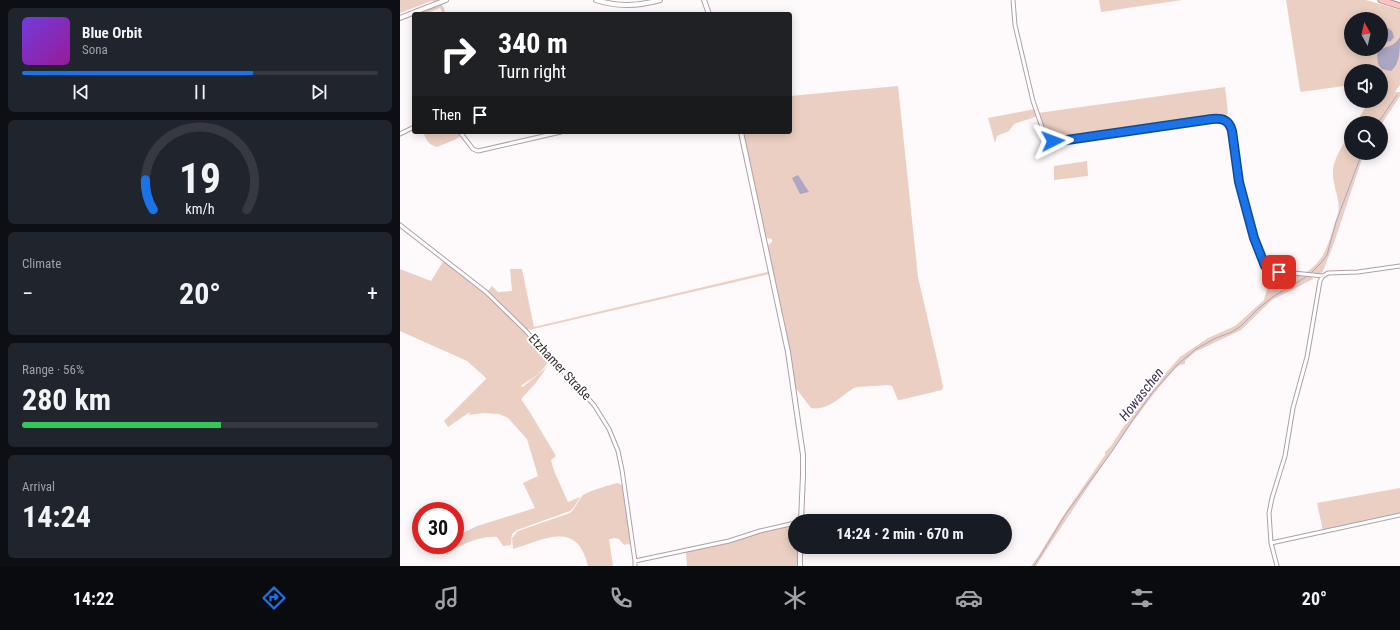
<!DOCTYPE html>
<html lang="en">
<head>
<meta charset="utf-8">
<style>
	:root { --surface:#171b24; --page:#20242c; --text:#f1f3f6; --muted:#9ea1a6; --line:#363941; --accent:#1a73e8 }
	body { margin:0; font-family:"Roboto Condensed",sans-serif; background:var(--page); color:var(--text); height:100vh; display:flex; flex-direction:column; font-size:15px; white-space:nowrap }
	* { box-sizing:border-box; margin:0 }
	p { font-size:13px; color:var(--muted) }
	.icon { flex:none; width:22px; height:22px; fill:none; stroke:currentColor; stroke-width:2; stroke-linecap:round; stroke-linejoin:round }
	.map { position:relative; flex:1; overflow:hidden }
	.side { display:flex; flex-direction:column; gap:8px; padding:8px; background:#0d0f14; width:400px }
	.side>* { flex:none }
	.guide { position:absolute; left:12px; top:12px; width:380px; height:122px; border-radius:4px; box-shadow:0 2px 10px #0003; background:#202124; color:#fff; overflow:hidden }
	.needle { width:26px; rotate:352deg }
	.buttons { position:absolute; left:944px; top:12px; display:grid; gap:8px }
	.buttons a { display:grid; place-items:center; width:44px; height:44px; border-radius:50%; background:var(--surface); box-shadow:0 2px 10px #0003; font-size:20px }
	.speed { position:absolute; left:12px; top:502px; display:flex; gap:8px; font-size:20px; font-weight:700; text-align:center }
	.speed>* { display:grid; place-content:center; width:52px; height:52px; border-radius:50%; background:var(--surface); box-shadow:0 2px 10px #0003; line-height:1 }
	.speed .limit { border:6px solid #d22; background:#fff; color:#111 }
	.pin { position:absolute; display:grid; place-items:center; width:34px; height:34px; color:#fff; margin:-17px; border-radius:8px; box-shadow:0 2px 6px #0006 }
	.me { position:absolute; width:44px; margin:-22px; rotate:87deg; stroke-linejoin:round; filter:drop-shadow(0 0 3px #0008) }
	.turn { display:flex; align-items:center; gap:14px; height:84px; padding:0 20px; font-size:18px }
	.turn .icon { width:52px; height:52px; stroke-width:2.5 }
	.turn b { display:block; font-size:28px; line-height:34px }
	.then { display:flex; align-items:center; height:38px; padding:0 20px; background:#0003; gap:8px; font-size:15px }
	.big { font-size:30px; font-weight:700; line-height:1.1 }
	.side .card { flex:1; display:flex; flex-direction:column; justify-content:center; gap:6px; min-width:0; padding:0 14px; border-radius:6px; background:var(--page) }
	.side .dial { align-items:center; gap:0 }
	.dial svg { height:104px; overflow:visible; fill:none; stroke:var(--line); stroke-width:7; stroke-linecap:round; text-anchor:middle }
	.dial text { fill:var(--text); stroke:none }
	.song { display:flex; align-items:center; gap:12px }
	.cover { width:48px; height:48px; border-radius:6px; background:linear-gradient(135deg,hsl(260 70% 55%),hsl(300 70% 35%)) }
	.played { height:4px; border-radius:2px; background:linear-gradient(90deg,var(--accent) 65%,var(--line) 65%) }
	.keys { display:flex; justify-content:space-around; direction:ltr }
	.heat { display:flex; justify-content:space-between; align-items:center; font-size:22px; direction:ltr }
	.charge { height:6px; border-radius:3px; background:linear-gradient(90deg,#34c759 56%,var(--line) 0) }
	.trip { position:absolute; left:388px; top:514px; width:224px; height:40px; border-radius:20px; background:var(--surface); box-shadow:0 2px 10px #0003; font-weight:700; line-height:40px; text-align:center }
	.tabs { display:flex; height:64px; justify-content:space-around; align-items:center; background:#090b0e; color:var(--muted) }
	.tabs .icon { width:28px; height:28px }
	.tabs .selected { color:var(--accent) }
	.tabs b { font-size:18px; color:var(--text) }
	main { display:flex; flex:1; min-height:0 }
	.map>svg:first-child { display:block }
</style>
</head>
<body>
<main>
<section class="side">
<div class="card">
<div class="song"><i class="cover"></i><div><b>Blue Orbit</b><p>Sona</p></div></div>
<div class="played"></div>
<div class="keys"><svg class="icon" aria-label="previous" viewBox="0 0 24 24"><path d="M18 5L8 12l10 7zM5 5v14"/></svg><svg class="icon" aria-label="pause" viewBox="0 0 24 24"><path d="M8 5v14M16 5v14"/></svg><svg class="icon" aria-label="next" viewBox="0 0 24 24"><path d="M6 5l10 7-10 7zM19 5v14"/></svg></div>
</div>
<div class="card dial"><svg viewBox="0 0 100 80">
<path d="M14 69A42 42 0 1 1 86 69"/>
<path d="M14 69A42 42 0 0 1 8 46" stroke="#1a73e8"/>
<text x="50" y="56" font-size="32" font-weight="700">19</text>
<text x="50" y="72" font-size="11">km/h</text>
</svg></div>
<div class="card"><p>Climate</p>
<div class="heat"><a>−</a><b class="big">20°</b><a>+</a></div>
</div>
<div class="card"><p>Range · 56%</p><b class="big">280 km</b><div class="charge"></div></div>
<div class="card"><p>Arrival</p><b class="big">14:24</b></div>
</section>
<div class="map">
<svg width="1000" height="566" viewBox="0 0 1000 566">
	<rect width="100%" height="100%" fill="#fefafb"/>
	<path fill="#ebcfc2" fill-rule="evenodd" d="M0 0H42L33 3V1H31L0 13Z
		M699 0H782L701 12Z
		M886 0H966L1000 10V85L995 92H1000V96L981 125V123H956L969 101H981V71H951V85L901 92 900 90ZM951 19H981V49H951Z
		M42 4 46 14H43L40 8 25 14H16Z
		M498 86 518 277 540 372 543 387 542 390 500 400H498L492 386 489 385 458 387 454 388C441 396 428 411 411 408L395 387 385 324 368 247V245L372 242V239L367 238 365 234 343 132H390V96Z
		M825 87 828 113 824 118H816L656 141 646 134 638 113Z
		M635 109 636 115 635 117 614 124 609 131 597 136 595 143 588 118Z
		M23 132H60L62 135 54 140 37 147C28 145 26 139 23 132Z
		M338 132H339L369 274 129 330V329H126L87 292 92 286 98 292 112 291 110 269H122L134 327 367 272 368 270Z
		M951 132V153H964L934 243 923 271 920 274 905 273C928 259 929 238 938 214 941 200 933 188 933 174 932 159 944 144 951 132Z
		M687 161 688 176 654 180V166Z
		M44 260 96 303 148 356C149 370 131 379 121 386L122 387 124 386 147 367 135 384 121 399 131 414 156 456 151 460 154 471 168 502 180 497 174 507 170 511 117 530 112 534 111 545 103 546 97 537C85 536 71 541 60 546 52 549 44 554 36 555L51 545H55V537L77 526 135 508 123 483 138 476 127 439 108 418 99 414 83 413 69 415 70 412 48 427 44 421 86 379 85 377 67 361 0 331V269L31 281Z
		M868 269 879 273 911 275 913 279 872 300 841 330 795 352 785 361V364L780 365 776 368C750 396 729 427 707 459 683 494 659 530 636 566H631L639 555 663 516 705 455V452L711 446 739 403 780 357 808 338 835 326 864 300 867 289Z
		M217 483 222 485 224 488 232 546 228 544 224 545 219 539 215 538 209 539 213 566H188C177 520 146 539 113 549L112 538 118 531 170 513C176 508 178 500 183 495 189 491 210 485 217 483Z
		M1000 488V514L923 531 917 503Z
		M401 508 404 521H395V547H403V566H287L286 554 287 551 360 531 391 525V524L398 516Z"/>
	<path fill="#aba6c2" d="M981 25 988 28 992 31 994 37 991 41 981 43Z
		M1000 37C1000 49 1000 64 991 71L982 69 978 64 977 54C985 43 991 51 1000 37Z
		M398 175 409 192 400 194 392 178Z"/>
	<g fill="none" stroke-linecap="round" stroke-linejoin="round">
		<path stroke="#aba6c2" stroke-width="1" d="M978 123 997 95
			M912 272 921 263 927 255 936 222 962 153
			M634 566 667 512 711 453 732 421 752 393 777 365 796 349 816 338 832 332 841 326 859 308 874 296 906 277"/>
		<defs>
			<path id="street" d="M613 0 615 25 633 101 644 133 650 139 657 142 812 119C823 118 829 120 832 131 837 165 842 197 851 230 854 241 858 255 864 265 867 268 870 270 874 271L923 276
				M60 132 73 149 78 151 161 132
				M0 134 14 127
				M0 225 86 292 125 330 194 405 209 429 218 451 222 470 235 561
				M871 543 1000 515
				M235 566V561L329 541 360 531 395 523
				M877 566 871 543 869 513 872 498 885 456 893 408 907 357 920 281 923 276 928 273 958 272 1000 266"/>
			<path id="secondary" d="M196 0C217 7 239 6 260 0
				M304 0 309 14
				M0 18 46 0
				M341 132 388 352 403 455V475L401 521
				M400 566V547"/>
			<path id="highway" d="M981 0 1000 6"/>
		</defs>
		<use href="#street" stroke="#b19fa7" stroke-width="5"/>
		<use href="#secondary" stroke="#b19fa7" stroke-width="6"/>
		<use href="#highway" stroke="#b68e8f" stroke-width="7"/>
		<use href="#street" stroke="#fff" stroke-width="3"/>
		<use href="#secondary" stroke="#fff" stroke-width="4"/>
		<use href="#highway" stroke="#fbc2c2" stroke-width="5"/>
	</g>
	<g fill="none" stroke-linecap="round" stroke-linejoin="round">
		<defs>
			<path id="route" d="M653 141H660L812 119C823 118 829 120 832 131L839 182 854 238 865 266 871 270 879 272"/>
		</defs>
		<use href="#route" stroke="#114b97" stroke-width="10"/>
		<use href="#route" stroke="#1a73e8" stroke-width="7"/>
	</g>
	<g text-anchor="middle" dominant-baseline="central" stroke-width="4" stroke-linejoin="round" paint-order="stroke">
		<g font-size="13" fill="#352d30" stroke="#fff">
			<text transform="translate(160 367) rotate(47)">Etzhamer Straße</text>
		</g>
		<g font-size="14" font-style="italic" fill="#3d315b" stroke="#fff">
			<text transform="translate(741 394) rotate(-52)">Howaschen</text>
		</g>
	</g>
</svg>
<div class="buttons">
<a><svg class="needle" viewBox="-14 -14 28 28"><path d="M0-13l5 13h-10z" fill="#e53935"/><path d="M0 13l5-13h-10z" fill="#9ea1a6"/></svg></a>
<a><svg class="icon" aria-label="sound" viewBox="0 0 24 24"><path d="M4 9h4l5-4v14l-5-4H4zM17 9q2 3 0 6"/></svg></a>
<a><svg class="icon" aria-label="search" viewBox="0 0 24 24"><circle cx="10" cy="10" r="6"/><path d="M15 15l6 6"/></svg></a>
</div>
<div class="speed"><div class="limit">30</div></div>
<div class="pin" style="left:879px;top:272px;background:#d93025"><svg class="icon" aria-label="arrive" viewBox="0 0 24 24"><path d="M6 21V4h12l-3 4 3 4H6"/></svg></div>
<svg class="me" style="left:653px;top:141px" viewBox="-20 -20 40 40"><path d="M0-17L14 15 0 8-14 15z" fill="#1a73e8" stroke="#fff" stroke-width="4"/></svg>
<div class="trip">14:24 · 2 min · 670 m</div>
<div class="guide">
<div class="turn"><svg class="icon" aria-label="right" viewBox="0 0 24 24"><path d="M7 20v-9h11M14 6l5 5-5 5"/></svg><div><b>340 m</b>Turn right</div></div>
<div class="then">Then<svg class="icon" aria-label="arrive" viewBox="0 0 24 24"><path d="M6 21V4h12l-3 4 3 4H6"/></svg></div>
</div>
</div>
</main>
<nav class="tabs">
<b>14:22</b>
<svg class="icon selected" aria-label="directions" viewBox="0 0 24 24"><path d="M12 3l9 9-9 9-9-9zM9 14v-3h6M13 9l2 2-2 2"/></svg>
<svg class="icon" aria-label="music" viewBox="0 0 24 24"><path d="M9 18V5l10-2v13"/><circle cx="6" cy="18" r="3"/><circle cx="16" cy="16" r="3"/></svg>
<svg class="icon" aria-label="phone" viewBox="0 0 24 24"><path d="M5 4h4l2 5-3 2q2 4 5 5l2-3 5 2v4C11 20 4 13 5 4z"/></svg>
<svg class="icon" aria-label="climate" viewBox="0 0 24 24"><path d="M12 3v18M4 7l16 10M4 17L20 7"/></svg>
<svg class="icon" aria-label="car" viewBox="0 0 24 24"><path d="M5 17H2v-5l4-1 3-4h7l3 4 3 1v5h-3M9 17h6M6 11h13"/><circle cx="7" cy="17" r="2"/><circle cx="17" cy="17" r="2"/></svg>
<svg class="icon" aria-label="filters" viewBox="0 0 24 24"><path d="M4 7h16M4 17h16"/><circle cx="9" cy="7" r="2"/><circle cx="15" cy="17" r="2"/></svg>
<b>20°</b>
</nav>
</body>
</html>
